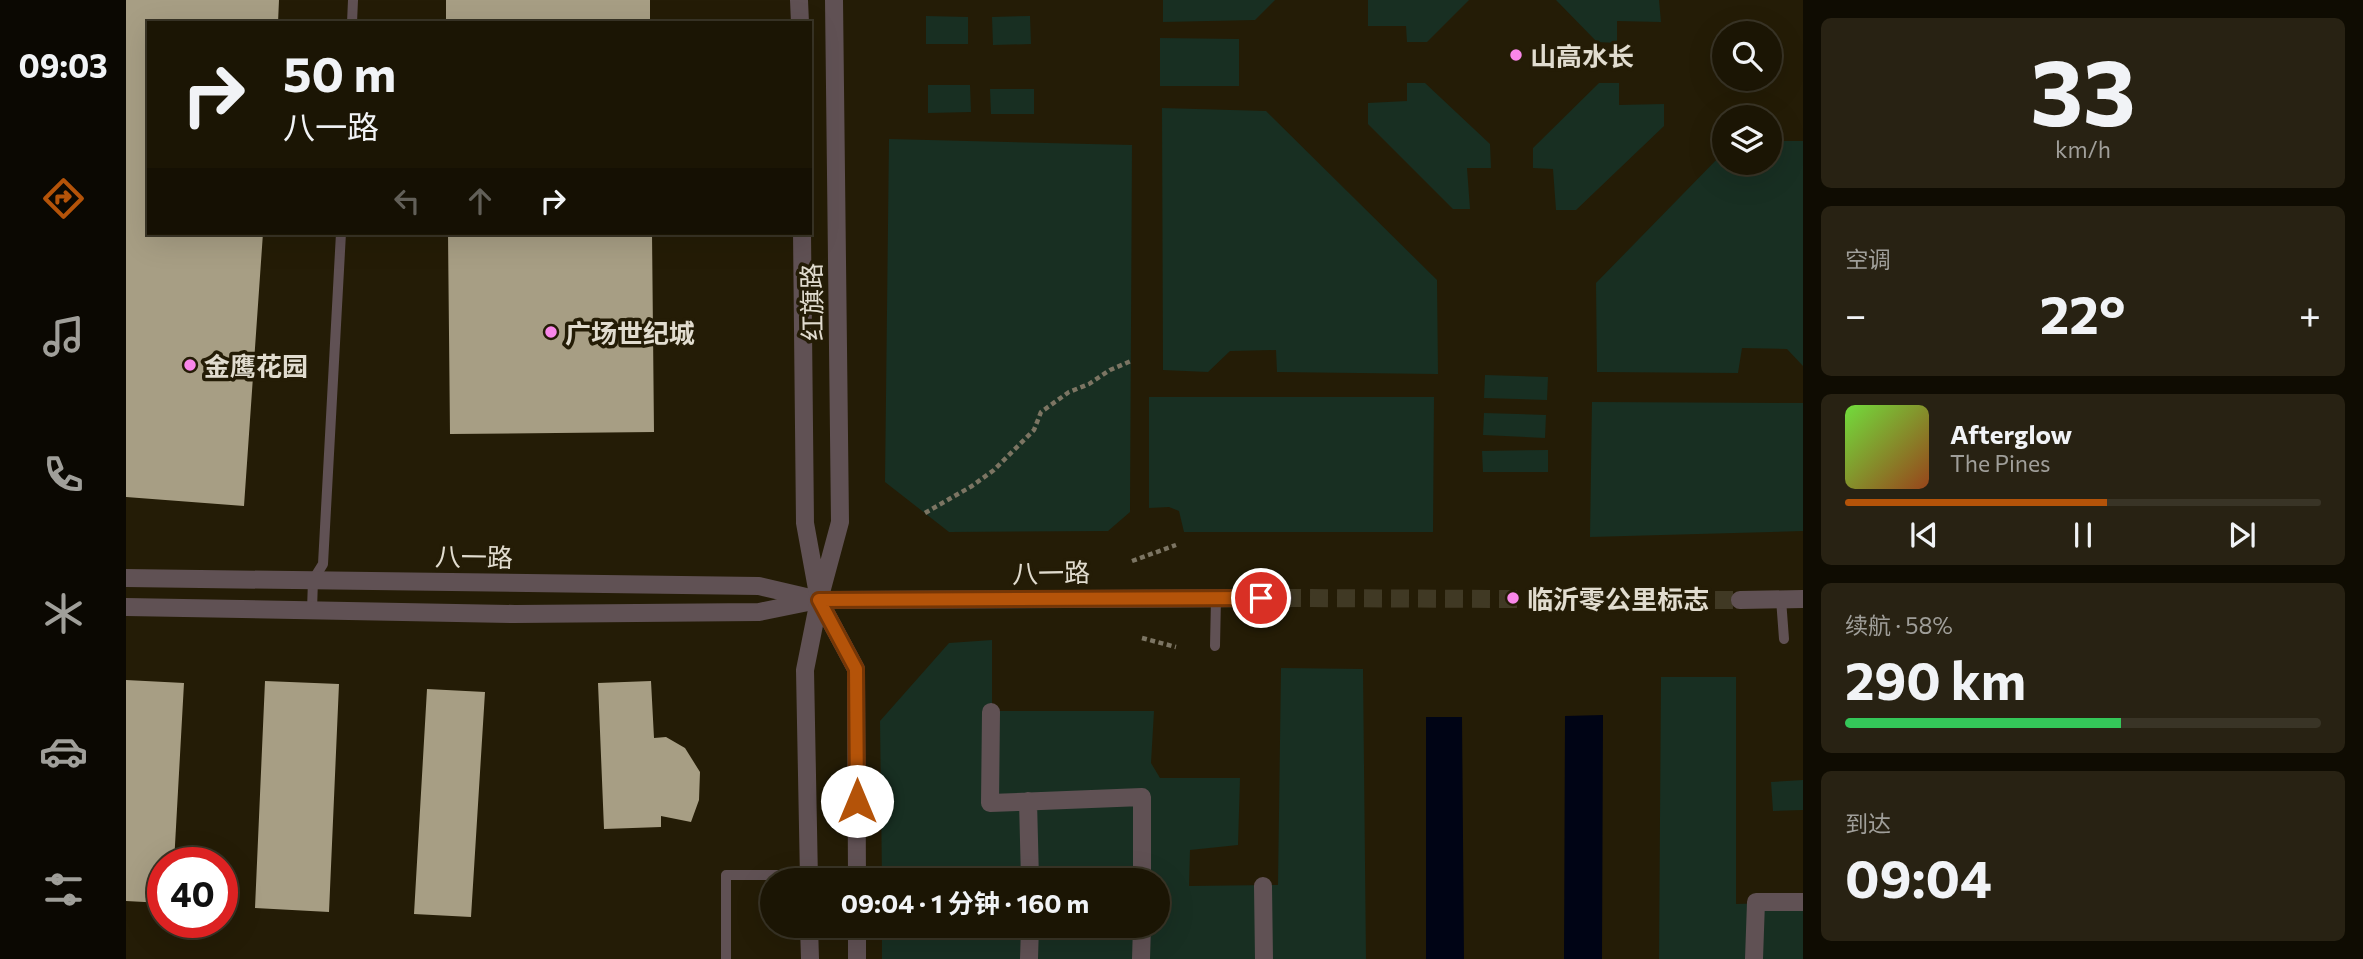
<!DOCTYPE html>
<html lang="zh">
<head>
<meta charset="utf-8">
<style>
	:root { --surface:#1b1504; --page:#282213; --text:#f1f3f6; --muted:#a09f9a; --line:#393426; --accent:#b45309 }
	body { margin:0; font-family:Commissioner,"Noto Sans SC",sans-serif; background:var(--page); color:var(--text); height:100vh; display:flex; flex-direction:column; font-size:26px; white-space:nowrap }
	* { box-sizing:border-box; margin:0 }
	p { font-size:23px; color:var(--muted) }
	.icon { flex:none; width:38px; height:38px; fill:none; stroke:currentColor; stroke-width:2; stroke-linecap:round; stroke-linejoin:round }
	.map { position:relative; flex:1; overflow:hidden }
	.sheet { display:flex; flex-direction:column; gap:18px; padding:18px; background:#0f0c02; width:560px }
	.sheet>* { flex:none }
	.guide { position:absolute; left:21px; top:21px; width:665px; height:214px; border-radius:0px; box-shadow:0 7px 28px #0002,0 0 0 2px var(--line); background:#1b1504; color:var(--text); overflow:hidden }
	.buttons { position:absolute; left:1586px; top:21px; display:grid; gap:14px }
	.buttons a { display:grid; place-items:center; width:70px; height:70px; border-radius:50%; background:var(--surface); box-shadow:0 7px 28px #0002,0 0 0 2px var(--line); font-size:35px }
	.speed { position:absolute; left:21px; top:847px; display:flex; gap:14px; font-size:35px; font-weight:700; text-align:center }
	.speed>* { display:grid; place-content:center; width:91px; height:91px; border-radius:50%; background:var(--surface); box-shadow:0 7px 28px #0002,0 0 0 2px var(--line); line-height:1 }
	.speed .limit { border:10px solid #d22; background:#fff; color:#111 }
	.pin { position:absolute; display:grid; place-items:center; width:60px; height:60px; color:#fff; margin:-30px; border:4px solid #fff; border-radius:50%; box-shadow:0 2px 7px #0007 }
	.me { position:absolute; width:77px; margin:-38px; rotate:0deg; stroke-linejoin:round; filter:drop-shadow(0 0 5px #0008) }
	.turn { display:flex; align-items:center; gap:24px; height:147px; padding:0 21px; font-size:32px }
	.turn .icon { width:91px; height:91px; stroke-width:2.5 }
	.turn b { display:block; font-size:49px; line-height:60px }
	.lanes { display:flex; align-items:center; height:66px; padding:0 21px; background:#0003; justify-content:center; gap:35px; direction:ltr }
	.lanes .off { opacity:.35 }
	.big { font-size:52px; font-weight:700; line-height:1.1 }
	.sheet .widget { flex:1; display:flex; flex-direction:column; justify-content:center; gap:10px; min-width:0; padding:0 24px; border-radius:10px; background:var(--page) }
	.sheet .dial { align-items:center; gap:0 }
	.dial b { font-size:91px; line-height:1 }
	.song { display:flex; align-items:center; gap:21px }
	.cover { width:84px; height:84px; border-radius:10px; background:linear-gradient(135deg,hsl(100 70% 55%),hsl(20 70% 35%)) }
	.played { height:7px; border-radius:4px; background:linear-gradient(90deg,var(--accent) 55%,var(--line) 55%) }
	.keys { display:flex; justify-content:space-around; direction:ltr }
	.heat { display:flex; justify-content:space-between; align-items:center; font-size:38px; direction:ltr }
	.charge { height:10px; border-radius:5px; background:linear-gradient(90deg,#34c759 58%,var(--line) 0) }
	.trip { position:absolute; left:634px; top:868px; width:410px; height:70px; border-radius:35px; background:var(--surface); box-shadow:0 7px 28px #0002,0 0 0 2px var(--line); font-weight:700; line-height:70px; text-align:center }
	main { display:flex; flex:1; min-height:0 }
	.menu { display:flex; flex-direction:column; width:126px; justify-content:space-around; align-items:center; background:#0b0802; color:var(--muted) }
	.menu .icon { width:49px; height:49px }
	.menu .active { color:var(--accent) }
	.menu b { font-size:32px; color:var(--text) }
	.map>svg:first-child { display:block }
</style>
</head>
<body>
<main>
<nav class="menu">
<b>09:03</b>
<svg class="icon active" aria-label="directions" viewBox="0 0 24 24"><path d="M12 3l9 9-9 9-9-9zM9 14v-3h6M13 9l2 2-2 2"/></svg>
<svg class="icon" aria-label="music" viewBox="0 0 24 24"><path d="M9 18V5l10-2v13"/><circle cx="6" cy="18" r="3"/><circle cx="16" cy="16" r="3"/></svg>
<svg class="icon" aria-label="phone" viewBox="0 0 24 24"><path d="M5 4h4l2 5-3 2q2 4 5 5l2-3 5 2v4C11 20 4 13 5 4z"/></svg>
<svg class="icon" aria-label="climate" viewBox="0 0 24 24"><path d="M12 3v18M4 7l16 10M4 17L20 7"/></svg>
<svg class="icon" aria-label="car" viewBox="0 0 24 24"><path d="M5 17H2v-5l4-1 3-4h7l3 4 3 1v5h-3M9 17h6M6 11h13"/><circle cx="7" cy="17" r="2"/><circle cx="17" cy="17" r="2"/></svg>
<svg class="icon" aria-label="filters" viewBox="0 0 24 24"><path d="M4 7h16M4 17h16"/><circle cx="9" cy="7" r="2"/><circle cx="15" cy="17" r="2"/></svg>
</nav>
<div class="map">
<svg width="1677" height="959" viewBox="0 0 1677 959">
	<rect width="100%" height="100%" fill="#241c06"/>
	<path fill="#182f22" d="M1037 0H1149L1129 20 1037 22Z
		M1343 0 1301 42H1281L1280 26H1242V0Z
		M1430 0H1533L1535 22 1491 21V43L1471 42Z
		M800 16 842 17V44H800Z
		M904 16 905 44 867 45 866 17Z
		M1034 38 1113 39V86H1034Z
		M1281 83H1299L1364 144 1365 168H1341L1344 209H1327L1242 124V103L1281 101Z
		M1473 83H1493V105L1538 104V126L1450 210H1430L1427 169 1407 168V148Z
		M802 85H844L845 112 802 113Z
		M908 89V114H865L864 89Z
		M1036 108 1140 111 1311 280 1312 374 1151 372 1150 350 1104 351 1082 372 1037 370Z
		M763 139 1006 145 1004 512 982 531 823 532 759 482Z
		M1643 141H1677V366L1661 349 1616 348 1612 373 1471 372 1470 283 1598 152V163H1643Z
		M1359 375 1422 377 1421 400 1358 398Z
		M1023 397H1308L1307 532H1058L1053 511 1043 507 1023 508Z
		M1466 402 1677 403V531L1464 537Z
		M1358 413 1420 415 1419 438 1357 435Z
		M1422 450V472H1357L1356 451Z
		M866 640V711H1028L1025 763 1034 778H1114L1112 845 1064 850 1063 886 1152 885 1155 668 1237 669 1240 959H756V926H1031V880H756L754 721 823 643Z
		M1535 677H1610V904L1677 902V959H1533Z
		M1677 780V810L1647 811 1645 782Z"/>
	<path fill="#000415" d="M1477 715 1476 959H1438L1439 716Z
		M1300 717H1336L1338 959H1300Z"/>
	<path fill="#a79e84" d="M0 0H153L152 23H23V233H137L118 506 0 497Z
		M320 0H524V23H320Z
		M322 233H526L528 432 324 434Z
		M0 680 58 683 48 863H37V903L0 901Z
		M139 681 213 684 203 912 129 908Z
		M525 681 528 738 540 737 559 748 574 772 573 800 565 822 535 816V827L478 829 472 683Z
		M301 689 359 692 345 917 288 914Z"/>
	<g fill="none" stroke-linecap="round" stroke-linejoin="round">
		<path stroke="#403924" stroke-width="18" stroke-dasharray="18 9" stroke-linecap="butt" d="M1157 598 1614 600"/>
		<path stroke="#7c7563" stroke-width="4.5" stroke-dasharray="5 3.5" stroke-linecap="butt" d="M799 513 846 486 868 470 908 430 915 412 943 392 963 384 984 370 1005 361
			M1006 561 1050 545
			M1016 638 1050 647"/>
		<path stroke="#605154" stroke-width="10" d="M226 23 227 0
			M1655 599 1658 639
			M186 610 187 580 197 564 215 233
			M1089 646 1090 598
			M600 959V875H682"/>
		<path stroke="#605154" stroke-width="18" d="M865 712 864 803 1016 797V880
			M902 801 904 880
			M1137 886 1138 959
			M903 959 904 926
			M1015 959 1016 926
			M1628 959 1630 902H1677"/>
		<path stroke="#605154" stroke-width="18" d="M0 578 633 586 693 600 1157 598
			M1614 600 1677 599
			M0 607 389 614 633 612 687 601"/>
		<path stroke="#605154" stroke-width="18" d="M673 0 674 23
			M676 233 679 523 693 600 730 669 731 880
			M683 880 679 670 693 600 714 522 708 0
			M683 926 684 959
			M731 926V959"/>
	</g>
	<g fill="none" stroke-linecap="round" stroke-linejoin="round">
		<defs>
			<path id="route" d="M731 801 730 669 693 600 1135 598"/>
		</defs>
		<use href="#route" stroke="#753606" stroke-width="18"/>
		<use href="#route" stroke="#b45309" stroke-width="12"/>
	</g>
	<g fill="#f987e9" stroke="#241c06" stroke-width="2.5">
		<circle cx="1390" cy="55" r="7"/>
		<circle cx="425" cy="332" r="7"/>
		<circle cx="64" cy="365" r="7"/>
		<circle cx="1387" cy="598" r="7"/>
	</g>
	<g text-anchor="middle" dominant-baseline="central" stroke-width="7" stroke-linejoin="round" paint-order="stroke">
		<g font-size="26" font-weight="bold" fill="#e1dccf" stroke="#241c06" text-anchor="start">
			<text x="1404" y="55">山高水长</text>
			<text x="439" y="332">广场世纪城</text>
			<text x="78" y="365">金鹰花园</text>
			<text x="1401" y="598">临沂零公里标志</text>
		</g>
		<g font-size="26" fill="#e1dccf" stroke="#241c06">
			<text transform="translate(685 302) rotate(-91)">红旗路</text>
			<text transform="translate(348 556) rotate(1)">八一路</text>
			<text transform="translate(925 572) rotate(-1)">八一路</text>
		</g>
	</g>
</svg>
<div class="buttons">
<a><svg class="icon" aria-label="search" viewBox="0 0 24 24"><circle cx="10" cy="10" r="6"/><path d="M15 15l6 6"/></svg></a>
<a><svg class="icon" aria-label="layers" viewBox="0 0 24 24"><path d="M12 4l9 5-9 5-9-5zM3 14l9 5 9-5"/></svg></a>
</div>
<div class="speed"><div class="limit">40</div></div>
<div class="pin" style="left:1135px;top:598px;background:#d93025"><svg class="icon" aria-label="arrive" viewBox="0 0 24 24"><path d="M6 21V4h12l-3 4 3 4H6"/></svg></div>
<svg class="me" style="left:731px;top:801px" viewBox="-20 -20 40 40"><circle r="19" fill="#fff"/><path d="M0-13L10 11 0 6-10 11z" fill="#b45309"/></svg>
<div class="trip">09:04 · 1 分钟 · 160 m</div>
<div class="guide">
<div class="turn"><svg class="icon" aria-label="right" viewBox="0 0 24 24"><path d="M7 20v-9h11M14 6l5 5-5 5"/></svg><div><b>50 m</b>八一路</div></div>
<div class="lanes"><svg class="icon off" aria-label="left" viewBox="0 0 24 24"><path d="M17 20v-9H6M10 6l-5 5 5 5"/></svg><svg class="icon off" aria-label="ahead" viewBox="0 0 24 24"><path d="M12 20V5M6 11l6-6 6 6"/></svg><svg class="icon" aria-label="right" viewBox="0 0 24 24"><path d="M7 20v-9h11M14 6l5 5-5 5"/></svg></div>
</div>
</div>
<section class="sheet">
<div class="widget dial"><b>33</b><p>km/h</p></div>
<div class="widget"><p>空调</p>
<div class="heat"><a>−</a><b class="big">22°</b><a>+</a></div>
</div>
<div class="widget">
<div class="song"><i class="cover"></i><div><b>Afterglow</b><p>The Pines</p></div></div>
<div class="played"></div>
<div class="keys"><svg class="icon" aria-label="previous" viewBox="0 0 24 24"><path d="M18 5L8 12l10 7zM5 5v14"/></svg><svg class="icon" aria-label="pause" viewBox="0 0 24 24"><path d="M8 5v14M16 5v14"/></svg><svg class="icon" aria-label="next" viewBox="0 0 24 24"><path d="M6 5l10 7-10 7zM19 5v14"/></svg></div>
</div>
<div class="widget"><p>续航 · 58%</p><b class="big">290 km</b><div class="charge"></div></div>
<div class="widget"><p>到达</p><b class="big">09:04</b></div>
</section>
</main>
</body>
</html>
